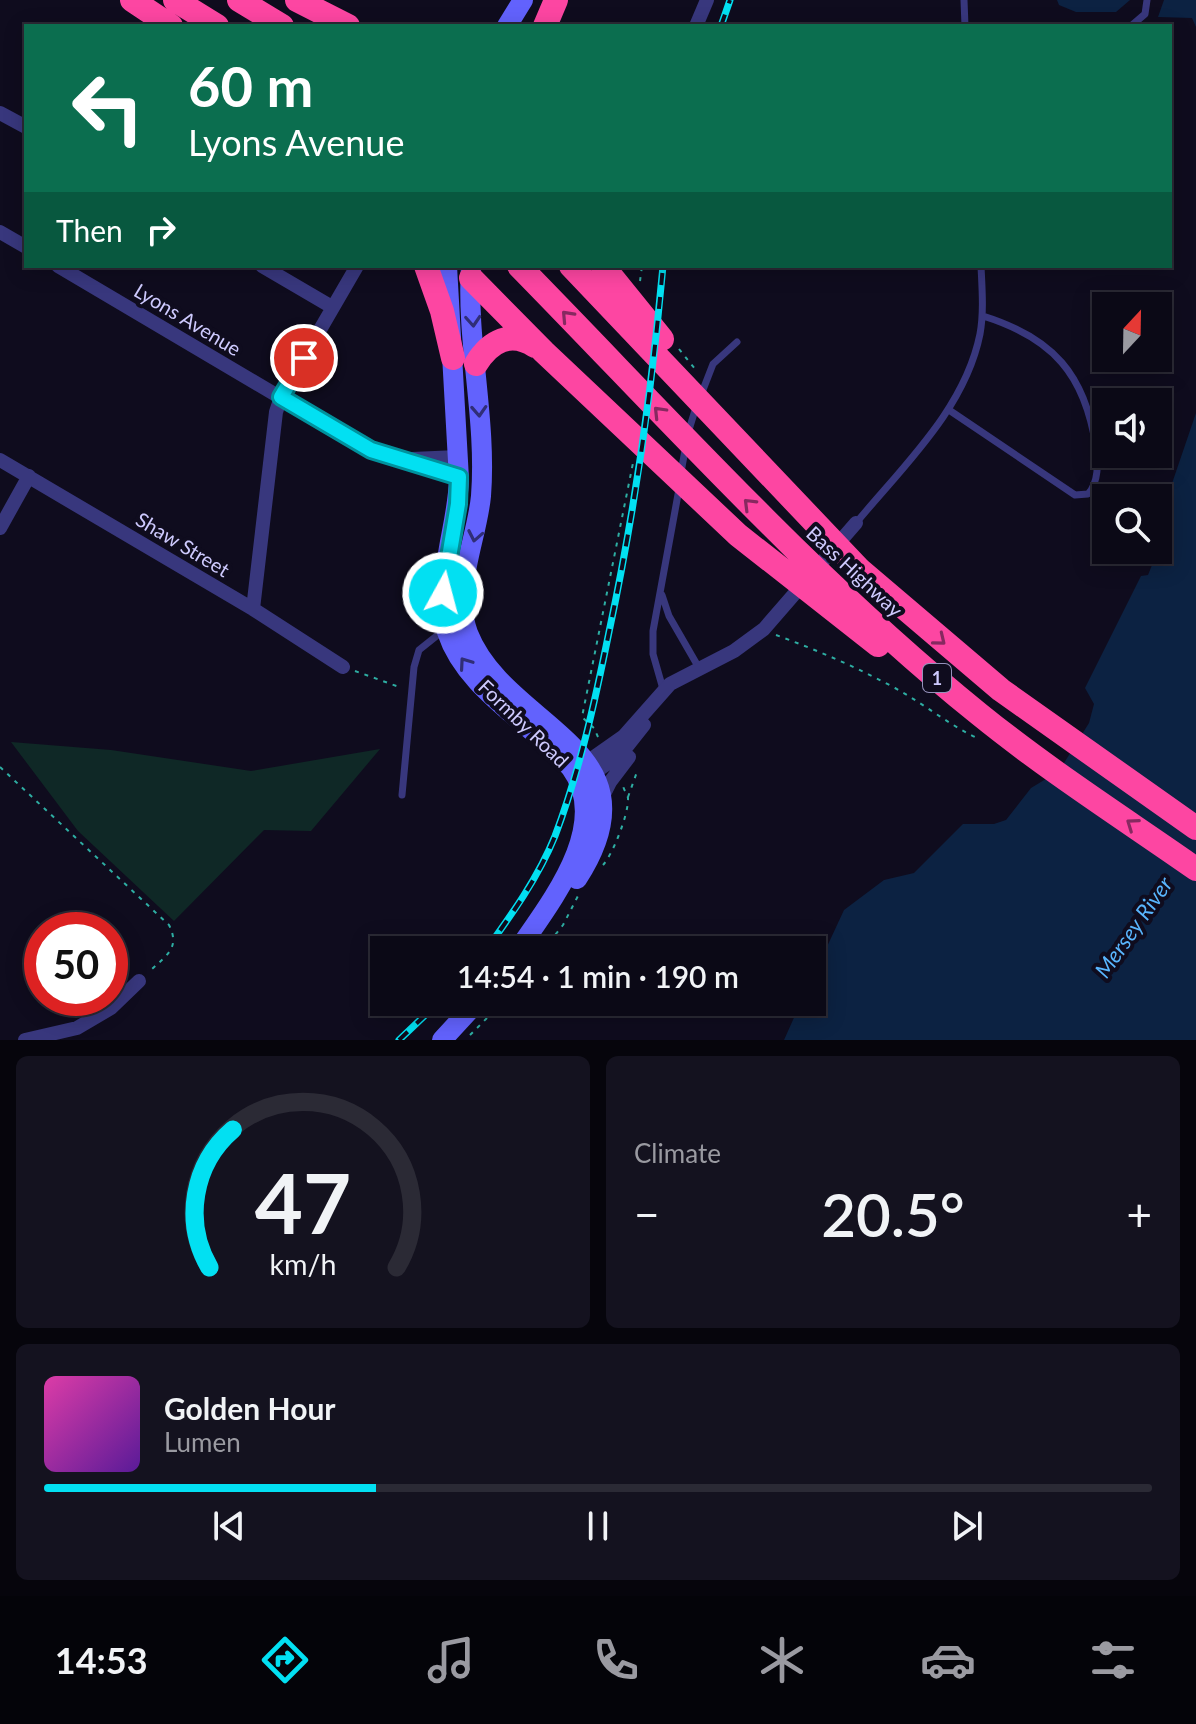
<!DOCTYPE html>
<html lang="en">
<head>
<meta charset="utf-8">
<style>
	:root { --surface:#0b0916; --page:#14121f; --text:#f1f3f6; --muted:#9a9aa1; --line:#2b2a35; --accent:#02e0f2 }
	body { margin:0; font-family:Lato,sans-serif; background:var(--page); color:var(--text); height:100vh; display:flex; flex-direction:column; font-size:30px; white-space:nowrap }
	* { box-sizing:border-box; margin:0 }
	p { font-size:26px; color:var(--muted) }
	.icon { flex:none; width:44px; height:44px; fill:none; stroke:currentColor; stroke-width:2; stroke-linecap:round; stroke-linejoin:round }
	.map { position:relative; height:1040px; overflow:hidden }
	.details { display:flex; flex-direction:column; gap:16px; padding:16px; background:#06050c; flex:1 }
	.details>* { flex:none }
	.banner { position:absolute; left:24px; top:24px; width:1148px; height:244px; border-radius:0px; box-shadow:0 4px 20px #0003,0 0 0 2px var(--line); background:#0b6e4f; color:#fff; overflow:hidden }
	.needle { width:52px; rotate:22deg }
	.tools { position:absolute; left:1092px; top:292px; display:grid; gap:16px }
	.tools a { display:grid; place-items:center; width:80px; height:80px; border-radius:0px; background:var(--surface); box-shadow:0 4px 20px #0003,0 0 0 2px var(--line); font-size:40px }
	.speed { position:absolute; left:24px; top:912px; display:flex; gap:16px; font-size:40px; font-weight:700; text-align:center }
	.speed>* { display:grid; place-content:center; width:104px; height:104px; border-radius:50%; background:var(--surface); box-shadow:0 4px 20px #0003,0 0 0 2px var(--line); line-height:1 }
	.speed .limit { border:12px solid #d22; background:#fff; color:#111 }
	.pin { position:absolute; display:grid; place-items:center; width:68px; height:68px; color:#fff; margin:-34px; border:4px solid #fff; border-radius:50%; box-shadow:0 2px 8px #0007 }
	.me { position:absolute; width:88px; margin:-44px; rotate:7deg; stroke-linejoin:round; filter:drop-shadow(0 0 6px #0008) }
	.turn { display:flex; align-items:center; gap:28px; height:168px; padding:0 32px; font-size:36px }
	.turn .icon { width:104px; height:104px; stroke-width:2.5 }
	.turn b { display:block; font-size:56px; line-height:68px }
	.then { display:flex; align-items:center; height:76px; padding:0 32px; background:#0003; gap:16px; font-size:30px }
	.big { font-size:60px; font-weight:600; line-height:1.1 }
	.details .card { flex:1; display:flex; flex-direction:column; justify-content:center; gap:12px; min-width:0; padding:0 28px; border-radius:12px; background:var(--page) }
	.details .dial { align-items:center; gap:0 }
	.dial svg { height:208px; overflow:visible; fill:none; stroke:var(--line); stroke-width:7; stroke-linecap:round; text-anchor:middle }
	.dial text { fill:var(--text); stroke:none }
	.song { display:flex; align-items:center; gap:24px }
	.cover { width:96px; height:96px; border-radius:12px; background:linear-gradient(135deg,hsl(320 70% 55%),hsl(270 70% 35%)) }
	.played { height:8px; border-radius:4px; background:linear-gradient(90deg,var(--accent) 30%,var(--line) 30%) }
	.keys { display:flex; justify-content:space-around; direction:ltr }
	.heat { display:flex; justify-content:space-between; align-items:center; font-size:44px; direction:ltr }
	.details .tiles { flex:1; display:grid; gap:16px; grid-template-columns:1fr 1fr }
	.card:last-child { grid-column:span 2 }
	.trip { position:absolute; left:370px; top:936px; width:456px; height:80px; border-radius:0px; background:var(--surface); box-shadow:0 4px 20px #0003,0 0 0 2px var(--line); font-weight:600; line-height:80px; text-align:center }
	.menu { display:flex; height:128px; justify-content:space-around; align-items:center; background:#040409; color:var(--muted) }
	.menu .icon { width:56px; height:56px }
	.menu .on { color:var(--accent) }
	.menu b { font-size:36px; color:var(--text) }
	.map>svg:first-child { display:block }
</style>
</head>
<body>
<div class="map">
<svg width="1196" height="1040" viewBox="0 0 1196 1040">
	<rect width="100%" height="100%" fill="#0f0c1e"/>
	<path fill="#0f2826" d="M11 742 111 750 251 771 380 749 311 831 264 830 174 921 78 831Z"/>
	<path fill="#0c2242" d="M1057 0H1130L1116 12H1076L1059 5Z
		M1164 0H1196V27L1192 18 1158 17Z
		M1196 413V1040H784L801 1002H812V979L844 910 884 880 914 873 963 824H994L1006 820 1031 788 1059 771 1089 723 1094 704 1085 688 1141 576 1148 575 1158 550 1166 501Z"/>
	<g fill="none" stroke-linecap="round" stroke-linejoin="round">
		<path stroke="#2eaea3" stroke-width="2" stroke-dasharray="4 6" stroke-linecap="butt" d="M640 281 642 266
			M679 349 695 369
			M776 635C817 650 856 667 895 688 924 704 949 725 979 739
			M355 671 402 688
			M598 737 594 728 582 717 633 463
			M0 767 169 925C181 949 165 956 149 972
			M628 797 638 769
			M603 865C613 854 629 813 628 798 627 794 624 790 623 786
			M543 950 563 925 579 894
			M470 1035 503 1002"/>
		<path stroke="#38377d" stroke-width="7" d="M964 0 965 26
			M1131 26 1145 14 1147 0
			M701 395 713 364 737 342
			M949 410 1075 495 1088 494C1099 482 1098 463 1096 447 1085 374 1053 338 983 316
			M688 433 696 407
			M681 472 686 445
			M856 523C903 466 965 409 980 334 984 312 982 288 981 266
			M662 595 669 616 699 668
			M663 689 653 654V631L679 489
			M402 795 414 667 419 650 444 630"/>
		<path stroke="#38377d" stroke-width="14" d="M696 26 707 0
			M0 113 26 127
			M0 232 26 247
			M58 266 359 444 380 454 459 477
			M262 266 332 307
			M412 459 458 457
			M0 460 253 609 343 667
			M0 528 29 476
			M253 609 276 412 281 397 357 266
			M581 771 587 762 624 736 670 684 734 651 764 629 856 523
			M587 778 621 754 644 725
			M601 800 610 782 629 757
			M25 1040 77 1028 111 1008 139 981"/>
		<path stroke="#6262fd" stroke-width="20" d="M507 26 523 0
			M447 266 459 479C458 516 445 552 444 589 443 603 443 619 447 632 466 690 532 723 571 768 613 825 550 903 518 950
			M471 266C466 342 487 419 481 496 477 539 452 591 468 633 506 730 663 747 577 879
			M442 1040 477 1002"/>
		<path stroke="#fd46a2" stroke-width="24" d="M132 0 171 26
			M175 0 217 26
			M239 0 282 26
			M297 0 348 26
			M545 26 556 0
			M426 266 442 311 453 358
			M519 266C669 419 812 579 979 714 1048 770 1123 818 1196 869
			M571 266 860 570 1001 690 1196 828
			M603 266 662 339
			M471 278 544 352 738 535 878 645
			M476 364C490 341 511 330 535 346"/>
		<defs>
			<path id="rail" d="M721 26 730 0
				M486 950C512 914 538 878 555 836 580 770 595 701 609 632 635 510 652 389 663 266
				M399 1040 439 1002"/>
		</defs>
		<use href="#rail" stroke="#02e0f2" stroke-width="7"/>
		<use href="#rail" stroke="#0f0c1e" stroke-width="4" stroke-dasharray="12" stroke-linecap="butt"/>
	</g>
	<defs><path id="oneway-chevron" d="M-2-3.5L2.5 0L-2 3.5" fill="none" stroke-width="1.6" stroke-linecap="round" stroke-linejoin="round" transform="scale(2)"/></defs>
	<g stroke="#862960">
		<use href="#oneway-chevron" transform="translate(567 316) rotate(-133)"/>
		<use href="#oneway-chevron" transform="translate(659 412) rotate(-134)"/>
		<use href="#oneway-chevron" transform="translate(749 504) rotate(-135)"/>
		<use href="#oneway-chevron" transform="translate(940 640) rotate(39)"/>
		<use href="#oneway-chevron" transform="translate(1132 824) rotate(-145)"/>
	</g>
	<g stroke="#302e77">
		<use href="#oneway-chevron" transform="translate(473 321) rotate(86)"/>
		<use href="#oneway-chevron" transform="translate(479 411) rotate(87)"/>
		<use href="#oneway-chevron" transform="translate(475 536) rotate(101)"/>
		<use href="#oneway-chevron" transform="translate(465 663) rotate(-125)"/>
	</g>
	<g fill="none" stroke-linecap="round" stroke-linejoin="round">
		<defs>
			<path id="route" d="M304 358 281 397 371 450 459 477 458 504 443 593"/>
		</defs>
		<use href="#route" stroke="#01929d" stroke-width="20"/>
		<use href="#route" stroke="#02e0f2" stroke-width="14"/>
	</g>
	<g text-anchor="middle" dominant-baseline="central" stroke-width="8" stroke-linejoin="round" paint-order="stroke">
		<rect fill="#0f0c1e" stroke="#9591bb" stroke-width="2" x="923" y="664" width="28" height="28" rx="6"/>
		<g font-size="18" font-weight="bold" fill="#cecafe">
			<text x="937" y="678">1</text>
		</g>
		<g font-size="20" fill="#cecafe" stroke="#0f0c1e">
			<text transform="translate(188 319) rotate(31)">Lyons Avenue</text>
			<text transform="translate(183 544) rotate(31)">Shaw Street</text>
			<text transform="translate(855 571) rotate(43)">Bass Highway</text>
			<text transform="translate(524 723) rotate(44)">Formby Road</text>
		</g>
		<g font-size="22" font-style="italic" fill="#59b5fd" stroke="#0f0c1e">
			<text transform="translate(1133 927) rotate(-55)">Mersey River</text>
		</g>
	</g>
</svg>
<div class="tools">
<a><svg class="needle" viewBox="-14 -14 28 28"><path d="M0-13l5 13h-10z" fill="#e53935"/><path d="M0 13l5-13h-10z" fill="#9a9aa1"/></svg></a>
<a><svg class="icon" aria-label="sound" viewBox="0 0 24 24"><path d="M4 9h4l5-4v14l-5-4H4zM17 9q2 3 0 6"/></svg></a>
<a><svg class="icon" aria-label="search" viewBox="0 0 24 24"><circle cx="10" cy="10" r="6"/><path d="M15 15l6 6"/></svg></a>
</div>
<div class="speed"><div class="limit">50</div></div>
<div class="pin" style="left:304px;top:358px;background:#d93025"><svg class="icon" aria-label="arrive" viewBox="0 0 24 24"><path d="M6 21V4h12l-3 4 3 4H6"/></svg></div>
<svg class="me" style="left:443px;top:593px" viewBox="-20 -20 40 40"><circle r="17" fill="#02e0f2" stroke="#fff" stroke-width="3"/><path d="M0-11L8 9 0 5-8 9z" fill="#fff"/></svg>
<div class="trip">14:54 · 1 min · 190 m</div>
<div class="banner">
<div class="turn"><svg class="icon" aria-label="left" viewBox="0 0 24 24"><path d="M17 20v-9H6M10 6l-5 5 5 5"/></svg><div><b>60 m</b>Lyons Avenue</div></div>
<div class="then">Then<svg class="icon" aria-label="right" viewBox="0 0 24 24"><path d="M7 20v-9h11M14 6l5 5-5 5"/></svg></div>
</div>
</div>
<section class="details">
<div class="tiles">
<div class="card dial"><svg viewBox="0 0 100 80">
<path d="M14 69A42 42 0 1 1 86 69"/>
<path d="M14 69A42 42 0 0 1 23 16" stroke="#02e0f2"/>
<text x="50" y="56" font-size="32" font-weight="700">47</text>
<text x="50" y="72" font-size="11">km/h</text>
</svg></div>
<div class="card"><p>Climate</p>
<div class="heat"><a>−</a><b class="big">20.5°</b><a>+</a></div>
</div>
<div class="card">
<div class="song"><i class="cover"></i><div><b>Golden Hour</b><p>Lumen</p></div></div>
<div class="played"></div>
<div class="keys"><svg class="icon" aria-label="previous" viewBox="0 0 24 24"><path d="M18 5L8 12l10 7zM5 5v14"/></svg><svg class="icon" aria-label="pause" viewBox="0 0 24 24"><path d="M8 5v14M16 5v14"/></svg><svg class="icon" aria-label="next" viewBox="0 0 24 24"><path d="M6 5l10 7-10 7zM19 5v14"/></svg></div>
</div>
</div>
</section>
<nav class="menu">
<b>14:53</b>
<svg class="icon on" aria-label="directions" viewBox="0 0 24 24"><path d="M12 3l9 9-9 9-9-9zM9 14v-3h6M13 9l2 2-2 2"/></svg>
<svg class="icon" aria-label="music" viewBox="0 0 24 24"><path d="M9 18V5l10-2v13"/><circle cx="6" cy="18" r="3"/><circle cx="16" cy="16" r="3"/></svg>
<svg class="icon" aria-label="phone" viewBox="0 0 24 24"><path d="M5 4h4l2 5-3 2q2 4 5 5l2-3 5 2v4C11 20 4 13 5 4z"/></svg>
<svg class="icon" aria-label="climate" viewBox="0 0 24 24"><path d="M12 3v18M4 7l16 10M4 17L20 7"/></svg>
<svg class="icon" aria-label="car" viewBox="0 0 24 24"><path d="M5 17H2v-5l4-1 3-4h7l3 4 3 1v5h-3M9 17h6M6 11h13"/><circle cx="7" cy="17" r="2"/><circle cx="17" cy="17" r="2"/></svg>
<svg class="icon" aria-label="filters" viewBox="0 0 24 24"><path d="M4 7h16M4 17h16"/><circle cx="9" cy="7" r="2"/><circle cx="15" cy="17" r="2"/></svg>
</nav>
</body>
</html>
